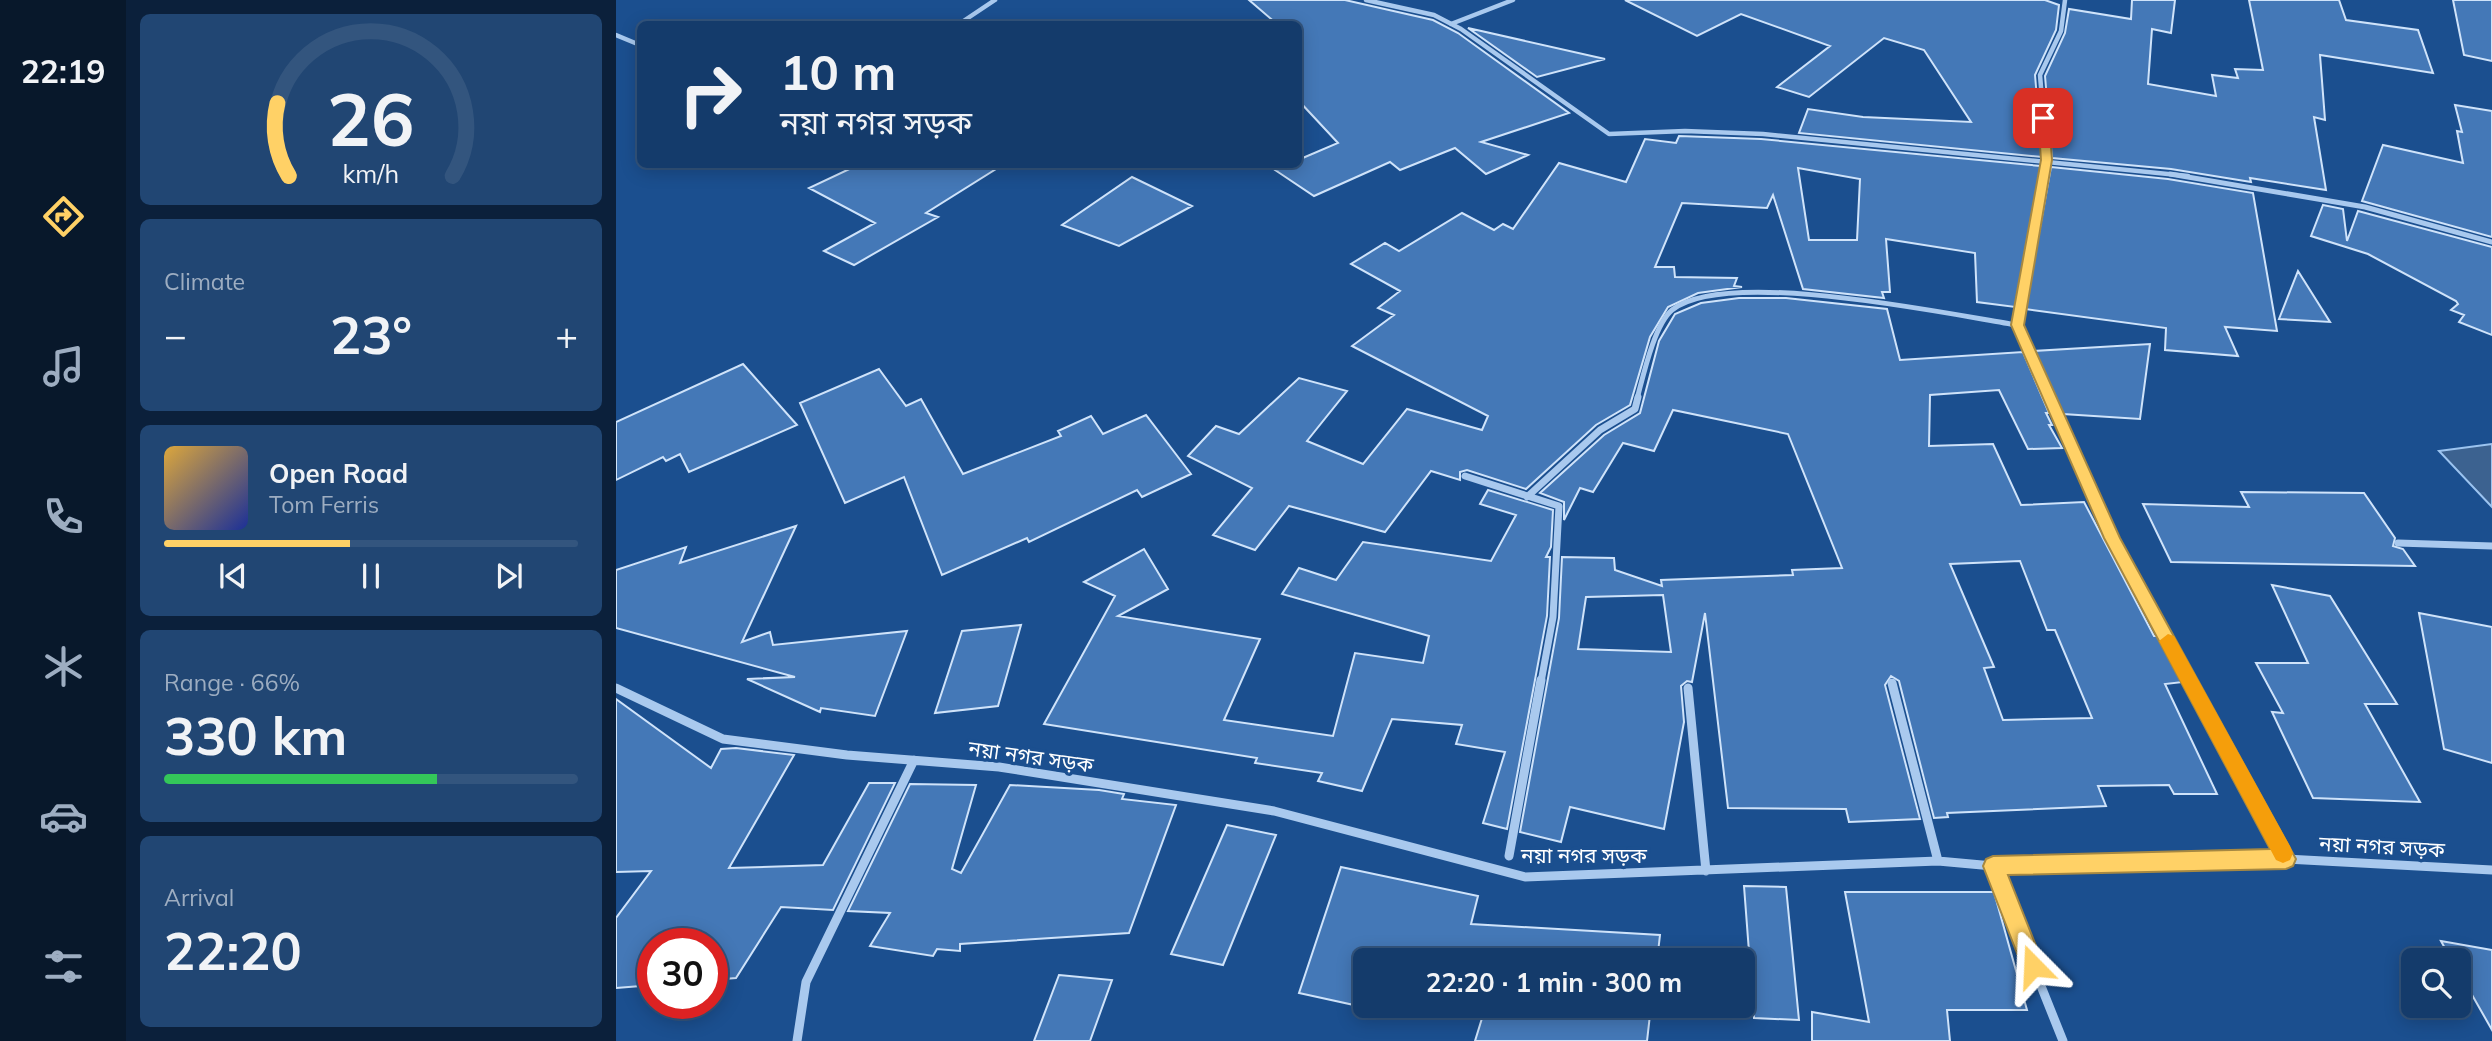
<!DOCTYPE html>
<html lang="en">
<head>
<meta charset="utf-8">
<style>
	:root { --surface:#143b6b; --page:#214673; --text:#f1f3f6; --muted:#9dadc1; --line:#33557e; --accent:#ffd166 }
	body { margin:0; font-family:Mulish,"Noto Sans Bengali",sans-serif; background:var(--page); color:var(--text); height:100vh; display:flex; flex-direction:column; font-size:26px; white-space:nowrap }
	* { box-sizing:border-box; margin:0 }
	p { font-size:23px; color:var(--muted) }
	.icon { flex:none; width:38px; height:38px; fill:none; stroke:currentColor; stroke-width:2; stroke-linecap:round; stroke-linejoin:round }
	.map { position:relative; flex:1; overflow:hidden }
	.details { display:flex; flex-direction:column; gap:14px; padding:14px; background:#0b203b; width:490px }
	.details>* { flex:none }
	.hud { position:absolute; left:21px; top:21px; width:665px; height:147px; border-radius:10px; box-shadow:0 4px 18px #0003,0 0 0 2px var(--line); background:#143b6b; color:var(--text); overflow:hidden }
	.controls { position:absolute; left:1785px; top:948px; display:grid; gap:14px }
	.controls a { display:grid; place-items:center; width:70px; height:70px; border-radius:10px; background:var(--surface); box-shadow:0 4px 18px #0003,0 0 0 2px var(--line); font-size:35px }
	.speed { position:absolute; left:21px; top:928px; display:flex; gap:14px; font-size:35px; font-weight:700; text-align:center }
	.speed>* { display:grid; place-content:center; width:91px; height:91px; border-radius:50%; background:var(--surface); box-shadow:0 4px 18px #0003,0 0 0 2px var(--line); line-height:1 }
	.speed .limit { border:10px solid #d22; background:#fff; color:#111 }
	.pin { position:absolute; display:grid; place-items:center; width:60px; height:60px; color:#fff; margin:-30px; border-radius:14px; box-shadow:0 4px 10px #0006 }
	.me { position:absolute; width:77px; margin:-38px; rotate:339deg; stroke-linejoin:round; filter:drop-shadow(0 0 5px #0008) }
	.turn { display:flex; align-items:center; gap:24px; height:147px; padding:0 28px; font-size:32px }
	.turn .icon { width:91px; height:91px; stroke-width:2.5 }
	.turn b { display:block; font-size:49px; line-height:60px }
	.big { font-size:52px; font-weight:700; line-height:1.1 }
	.details .tile { flex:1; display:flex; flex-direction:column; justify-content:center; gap:10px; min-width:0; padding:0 24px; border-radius:10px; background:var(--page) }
	.details .dial { align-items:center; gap:0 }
	.dial svg { height:182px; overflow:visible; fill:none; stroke:var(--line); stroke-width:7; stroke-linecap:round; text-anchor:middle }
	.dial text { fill:var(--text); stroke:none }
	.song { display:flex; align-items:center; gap:21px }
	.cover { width:84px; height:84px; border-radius:10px; background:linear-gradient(135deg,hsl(40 70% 55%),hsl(230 70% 35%)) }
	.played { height:7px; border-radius:4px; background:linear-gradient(90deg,var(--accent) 45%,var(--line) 45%) }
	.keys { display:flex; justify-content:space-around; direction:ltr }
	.heat { display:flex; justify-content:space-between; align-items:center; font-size:38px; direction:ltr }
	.charge { height:10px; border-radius:5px; background:linear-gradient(90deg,#34c759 66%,var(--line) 0) }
	.trip { position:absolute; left:737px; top:948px; width:402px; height:70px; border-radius:10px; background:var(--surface); box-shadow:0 4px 18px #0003,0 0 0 2px var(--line); font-weight:700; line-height:70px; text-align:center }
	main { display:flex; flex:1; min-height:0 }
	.tabs { display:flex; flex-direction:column; width:126px; justify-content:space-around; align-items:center; background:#08182b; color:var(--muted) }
	.tabs .icon { width:49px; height:49px }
	.tabs .active { color:var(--accent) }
	.tabs b { font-size:32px; color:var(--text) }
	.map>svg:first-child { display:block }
</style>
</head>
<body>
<main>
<nav class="tabs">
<b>22:19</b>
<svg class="icon active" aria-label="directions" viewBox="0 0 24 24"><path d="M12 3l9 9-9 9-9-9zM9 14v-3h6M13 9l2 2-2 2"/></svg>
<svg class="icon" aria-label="music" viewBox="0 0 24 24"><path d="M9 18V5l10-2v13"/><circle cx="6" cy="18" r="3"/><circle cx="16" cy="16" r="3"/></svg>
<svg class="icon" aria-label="phone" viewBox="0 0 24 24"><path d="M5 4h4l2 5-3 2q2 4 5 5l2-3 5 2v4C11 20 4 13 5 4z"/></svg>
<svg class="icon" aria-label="climate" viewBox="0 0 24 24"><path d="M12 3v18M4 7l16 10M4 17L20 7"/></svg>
<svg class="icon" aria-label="car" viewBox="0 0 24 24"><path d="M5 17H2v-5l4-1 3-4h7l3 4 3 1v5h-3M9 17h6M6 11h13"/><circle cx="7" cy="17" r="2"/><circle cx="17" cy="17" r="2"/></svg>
<svg class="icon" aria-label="filters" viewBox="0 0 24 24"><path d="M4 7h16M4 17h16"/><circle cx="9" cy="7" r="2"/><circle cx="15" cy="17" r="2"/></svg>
</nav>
<section class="details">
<div class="tile dial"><svg viewBox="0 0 100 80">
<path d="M14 69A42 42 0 1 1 86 69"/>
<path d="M14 69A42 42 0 0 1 9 37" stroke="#ffd166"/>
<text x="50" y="56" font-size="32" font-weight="700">26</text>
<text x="50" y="72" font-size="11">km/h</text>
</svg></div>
<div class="tile"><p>Climate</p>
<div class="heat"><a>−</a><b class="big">23°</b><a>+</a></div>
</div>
<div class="tile">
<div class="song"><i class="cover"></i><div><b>Open Road</b><p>Tom Ferris</p></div></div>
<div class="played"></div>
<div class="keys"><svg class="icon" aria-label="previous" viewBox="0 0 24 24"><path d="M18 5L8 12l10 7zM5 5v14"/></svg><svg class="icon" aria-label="pause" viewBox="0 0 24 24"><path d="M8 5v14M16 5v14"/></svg><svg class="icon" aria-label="next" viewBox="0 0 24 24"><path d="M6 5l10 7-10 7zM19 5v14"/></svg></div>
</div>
<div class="tile"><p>Range · 66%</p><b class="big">330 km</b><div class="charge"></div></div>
<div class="tile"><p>Arrival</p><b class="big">22:20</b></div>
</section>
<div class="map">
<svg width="1876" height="1041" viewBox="0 0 1876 1041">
	<rect width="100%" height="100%" fill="#1b4f8f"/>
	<path fill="#3c6290" stroke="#9cc4f0" stroke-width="2" d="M1876 444V507L1823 451Z"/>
	<path fill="#4478b7" stroke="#cfe3fa" stroke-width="2" fill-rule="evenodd" d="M633 0H729L817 20 842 33 953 113 865 142 912 155 870 174 839 148 784 170 774 162 698 196 659 170 682 164V160L722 143 682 100V24H661Z
		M1009 0H1429L1443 5 1440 30 1419 75 1426 157 1183 133 1192 109 1247 117 1355 122 1308 50 1268 38 1193 97 1161 87 1214 46 1125 14 1081 36Z
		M1516 0H1559L1555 33 1536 29 1532 84 1600 96 1596 75 1622 78 1619 69 1647 70 1633 0H1723L1730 20 1802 30 1817 73 1704 55 1709 120 1698 117 1710 190 1634 178 1635 182 1555 169 1436 158 1429 76 1449 33 1453 9 1515 19Z
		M1837 0H1876V61L1848 55Z
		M852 28 989 59 921 77Z
		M1839 105 1876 111V237L1746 201 1767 145 1847 163 1841 131 1846 132Z
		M1063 136 1145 139 1425 166 1399 307 1361 302 1359 253 1270 239 1274 292H1266L1268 298 1187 289 1157 195 1151 208 1066 203 1039 267H1058L1059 277 1121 278 1118 286 1126 287 1082 293 1052 307 1034 337 1014 405 980 425 910 489 851 470 844 472V480L815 471 769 532 673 506 639 550 597 535 636 488 572 456 600 426 623 434 683 378 731 391 691 441 747 464 791 409 866 430 872 416 736 346 778 315 762 308 784 291 735 264 769 243 783 251 846 213 878 230 887 224 897 229 943 163 1010 182 1029 139 1060 143ZM1182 168 1244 179 1241 240H1193Z
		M244 164H388L310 213 322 217 238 265 208 251 259 223 193 188Z
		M1435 167 1552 179 1637 193 1661 331 1609 327 1622 356 1549 350 1550 328 1409 309Z
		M516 177 576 206 503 246 446 225Z
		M1707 205 1727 209 1731 241 1742 211 1876 247V335L1843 322 1848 315 1835 310 1842 304 1840 301 1752 254 1695 236Z
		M1682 271 1714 322 1663 319Z
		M1123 298H1170L1271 309 1284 360 1407 352 1433 413H1430L1436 425H1433L1446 448 1412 449 1383 390 1314 395 1313 446 1377 444 1405 505 1468 502 1538 636H1542L1567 682 1549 684 1601 794H1558L1553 785 1482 786 1490 806 1331 813 1332 817 1318 818 1283 681 1275 676 1269 685 1304 819 1233 822 1230 809 1112 808 1089 613 1076 682 1071 681 1065 686 1068 722 1048 829 954 807 945 842 904 832 943 618 946 557 998 558 999 570 1046 586 1045 580 1177 575 1176 570 1226 568 1172 434 1057 410 1038 451 1007 443 977 492 964 488 948 520V502L924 493 988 435 1024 413 1043 341 1059 314 1085 303ZM1404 561 1431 630H1439L1476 718 1387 720 1368 668 1378 667 1334 564ZM1047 595 1055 652 962 649 970 597Z
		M1534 344 1524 419 1447 414 1418 351Z
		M127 364 181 425 73 472 64 454 50 461 47 457 0 480V422Z
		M263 369 290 406 305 399 347 474 445 436 442 431 475 416 487 434 530 415 575 474 526 497 521 490 413 542 411 538 326 575 288 477 229 503 184 403Z
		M872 490 937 510 935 547 930 557H934L931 616 891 829 867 823 889 752 840 744 846 725 776 719 746 791 702 781 706 773 639 763 641 758 428 724 499 596 468 582 528 549 552 589 502 616 644 639 608 720 717 736 739 653 807 663 813 636 666 594 683 568 720 580 747 542 875 561 900 515 864 504Z
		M1625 492 1748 493 1779 538 1777 546 1787 549 1799 566 1555 562 1527 504 1633 507Z
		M180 526 126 642 154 632 157 645 291 631 259 716 205 708 204 712 131 679 179 677 0 628V570L70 547 64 563Z
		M1656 585 1714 596 1781 704H1749L1804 802 1697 798 1656 712 1667 713 1640 663H1692Z
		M1803 613 1876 627V763L1828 749Z
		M405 625 382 706 319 713 346 631Z
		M0 699 95 768 105 749 120 748 178 755 113 868 207 865 253 783H279L217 910 165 907 120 978 96 980V943H37V985L0 988V918L35 871 0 872Z
		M294 784 360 785 336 869 345 873 394 785 483 790 508 794 506 799 560 805 513 933 344 944V951L321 949 317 956 254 946 274 913 232 911Z
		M611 825 660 835 607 965 555 954Z
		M725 867 862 896 855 924 1044 935 1041 961H749V990L743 988 738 1005 683 993Z
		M1128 886 1170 887 1183 1020 1138 1018Z
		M1229 892H1378L1411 1010H1331L1334 1041H1196V1012L1253 1022Z
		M1825 941 1876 950V1030L1843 972V961H1836Z
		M443 975 496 980 474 1041H418Z
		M825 1006H1035L1031 1041H859L867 1015Z"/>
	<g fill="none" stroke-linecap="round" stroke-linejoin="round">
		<path stroke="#a9c9ee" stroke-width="4.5" d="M750 0 818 15 845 29 993 134 1069 131 1147 134 1572 176
			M343 24 379 0
			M835 24 897 0
			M0 35 24 45
			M1428 176 1431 160 1424 75 1445 31 1449 0"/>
		<path stroke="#a9c9ee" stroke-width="5" d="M1428 174 1401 325 1434 399
			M1554 174 1749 207 1876 242
			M1021 399C1027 377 1038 325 1056 310 1109 267 1332 314 1401 325"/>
		<path stroke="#a9c9ee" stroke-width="7" d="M1433 397 1496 538 1574 682
			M849 476 943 506 937 617 925 682
			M911 497 984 430 1019 409 1022 397
			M1782 543 1876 546"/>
		<path stroke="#a9c9ee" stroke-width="9" d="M1573 680 1670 859
			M1276 683 1322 861
			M0 688 107 739 231 755 383 767 658 811 909 877 1322 861 1377 866 1670 859 1876 870
			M1072 688 1090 871
			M893 856 925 680
			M1377 866 1447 1041
			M181 1041 190 982 298 760"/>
	</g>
	<path fill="#ffd166" stroke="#a68842" stroke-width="2" d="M1427 114 1433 118 1436 160 1408 325 1504 538 1680 859 1677 866 1670 869 1392 875 1428 966 1425 974 1417 977 1409 974 1406 966 1367 866 1370 859 1377 856 1654 849 1488 538 1395 325 1425 160 1422 118Z"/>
	<path fill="#f59e0b" d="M1552 634 1558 636 1674 846 1677 853 1674 860 1667 863 1660 860 1543 641Z"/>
	<g text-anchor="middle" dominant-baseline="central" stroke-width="7" stroke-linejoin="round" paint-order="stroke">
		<g font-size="21" fill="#fff" stroke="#1b4f8f">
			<text transform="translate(415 756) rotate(8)">নয়া নগর সড়ক</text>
			<text transform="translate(1766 846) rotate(3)">নয়া নগর সড়ক</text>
			<text x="968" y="855">নয়া নগর সড়ক</text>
		</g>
	</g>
</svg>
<div class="controls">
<a><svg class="icon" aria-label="search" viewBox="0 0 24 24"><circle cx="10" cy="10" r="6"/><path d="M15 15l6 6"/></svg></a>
</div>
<div class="speed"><div class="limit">30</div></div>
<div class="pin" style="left:1427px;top:118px;background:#d93025"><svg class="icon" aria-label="arrive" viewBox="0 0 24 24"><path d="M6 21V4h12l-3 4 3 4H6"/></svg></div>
<svg class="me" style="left:1417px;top:966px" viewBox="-20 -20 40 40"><path d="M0-17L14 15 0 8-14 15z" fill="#ffd166" stroke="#fff" stroke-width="4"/></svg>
<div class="trip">22:20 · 1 min · 300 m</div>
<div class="hud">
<div class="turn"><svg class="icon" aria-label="right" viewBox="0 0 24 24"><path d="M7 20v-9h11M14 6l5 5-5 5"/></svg><div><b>10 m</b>নয়া নগর সড়ক</div></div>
</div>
</div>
</main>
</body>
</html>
